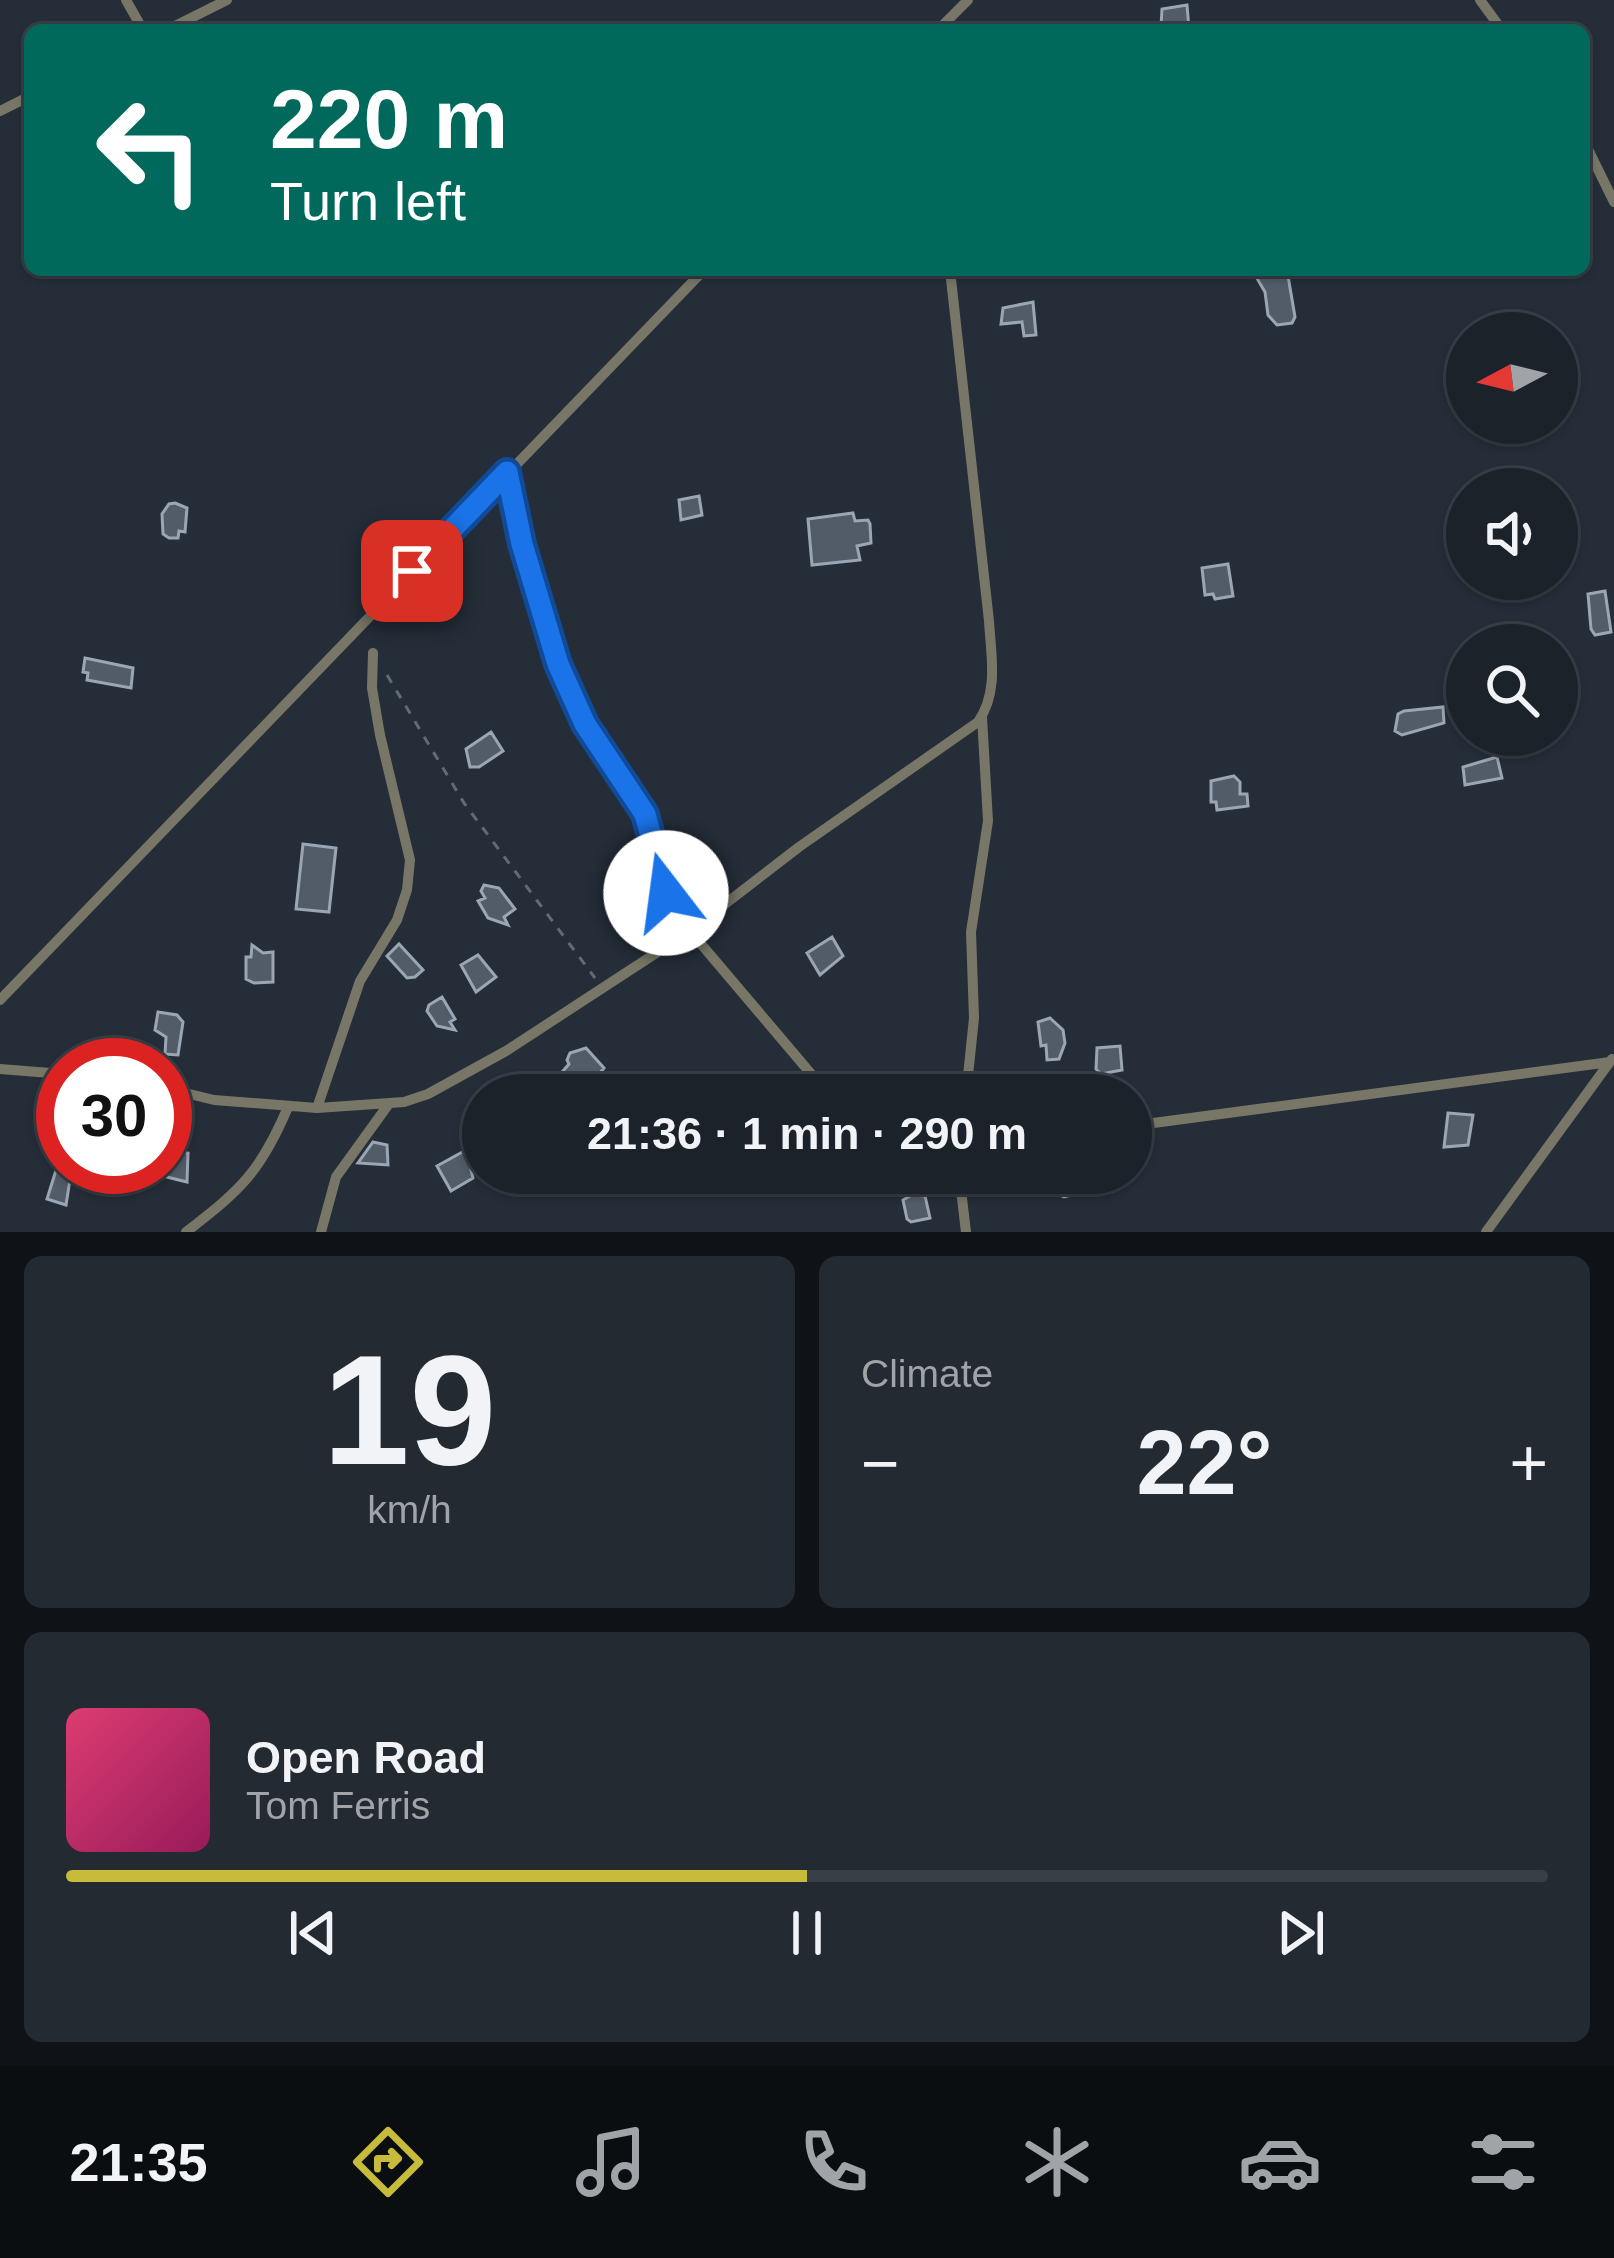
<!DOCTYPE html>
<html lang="en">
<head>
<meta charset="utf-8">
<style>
	:root { --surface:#1b222a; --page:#242a32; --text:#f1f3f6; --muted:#a0a4a8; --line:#393f47; --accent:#c7bb3c }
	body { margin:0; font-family:Arial,sans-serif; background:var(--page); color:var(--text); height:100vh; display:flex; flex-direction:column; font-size:45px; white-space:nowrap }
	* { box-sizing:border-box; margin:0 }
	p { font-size:39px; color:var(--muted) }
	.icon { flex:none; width:66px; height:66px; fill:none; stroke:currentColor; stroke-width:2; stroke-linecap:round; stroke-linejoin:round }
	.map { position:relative; height:1232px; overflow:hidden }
	.drawer { display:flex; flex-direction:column; gap:24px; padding:24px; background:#0f1317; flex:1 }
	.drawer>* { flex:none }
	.hud { position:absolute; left:24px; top:24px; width:1566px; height:252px; border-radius:18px; box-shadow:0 3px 9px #0004,0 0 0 3px var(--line); background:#00695c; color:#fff; overflow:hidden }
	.needle { width:78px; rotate:263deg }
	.buttons { position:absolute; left:1446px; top:312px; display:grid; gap:24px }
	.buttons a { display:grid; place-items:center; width:132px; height:132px; border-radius:50%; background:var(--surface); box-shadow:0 3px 9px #0004,0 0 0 3px var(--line); font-size:60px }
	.speed { position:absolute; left:36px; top:1038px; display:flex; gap:24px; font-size:60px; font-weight:700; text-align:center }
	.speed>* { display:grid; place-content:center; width:156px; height:156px; border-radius:50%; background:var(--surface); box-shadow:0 3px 9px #0004,0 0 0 3px var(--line); line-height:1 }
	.speed .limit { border:18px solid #d22; background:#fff; color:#111 }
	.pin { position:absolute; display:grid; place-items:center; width:102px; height:102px; color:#fff; margin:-51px; border-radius:24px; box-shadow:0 6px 18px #0006 }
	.me { position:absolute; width:132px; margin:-66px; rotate:345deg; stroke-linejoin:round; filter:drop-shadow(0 0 9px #0008) }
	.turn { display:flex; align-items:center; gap:42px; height:252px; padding:0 48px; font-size:54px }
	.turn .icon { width:156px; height:156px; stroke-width:2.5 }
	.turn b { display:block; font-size:84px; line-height:102px }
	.big { font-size:90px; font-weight:700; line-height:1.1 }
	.drawer .tile { flex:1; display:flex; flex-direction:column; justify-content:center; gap:18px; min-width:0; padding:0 42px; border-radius:18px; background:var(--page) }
	.drawer .dial { align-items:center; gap:0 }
	.dial b { font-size:156px; line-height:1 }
	.song { display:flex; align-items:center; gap:36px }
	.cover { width:144px; height:144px; border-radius:18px; background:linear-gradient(135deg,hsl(340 70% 55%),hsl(330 70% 35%)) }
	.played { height:12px; border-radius:6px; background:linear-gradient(90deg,var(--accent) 50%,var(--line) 50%) }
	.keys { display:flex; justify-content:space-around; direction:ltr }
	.heat { display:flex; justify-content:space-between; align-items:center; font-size:66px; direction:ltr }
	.drawer .tiles { flex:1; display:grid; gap:24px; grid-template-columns:1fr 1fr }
	.tile:last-child { grid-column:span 2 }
	.trip { position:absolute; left:462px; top:1074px; width:690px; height:120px; border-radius:60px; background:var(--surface); box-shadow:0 3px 9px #0004,0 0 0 3px var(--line); font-weight:700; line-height:120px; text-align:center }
	.dock { display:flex; height:192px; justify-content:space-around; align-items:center; background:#0b0e11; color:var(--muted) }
	.dock .icon { width:84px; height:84px }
	.dock .active { color:var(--accent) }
	.dock b { font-size:54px; color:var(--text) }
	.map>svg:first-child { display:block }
</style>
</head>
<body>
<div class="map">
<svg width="1614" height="1232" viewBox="0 0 1614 1232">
	<rect width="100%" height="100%" fill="#242d38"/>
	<path fill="#515c68" stroke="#9aa6b3" stroke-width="3" d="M1187 5 1189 29 1161 26 1162 9Z
		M1287 270 1295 317 1292 323 1277 325 1268 315 1265 292 1255 275Z
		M1033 302 1036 335 1024 336 1022 322 1001 324 1003 308Z
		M699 496 702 515 681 520 679 500Z
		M175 503 187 508 185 532 179 531 178 538H169L163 534 162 514 169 504Z
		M853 513 855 521 868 520 870 524 871 543 857 546 860 560 812 565 808 519Z
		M1228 564 1233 596 1215 599 1213 594 1205 595 1202 568Z
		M1605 591 1611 632 1595 635 1591 629 1588 594Z
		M85 658 133 668 131 688 87 680 88 673 83 672Z
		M1443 707 1444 723 1402 735 1395 731 1398 714 1404 711Z
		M491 732 503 751 479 767H470L466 749Z
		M1497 757 1502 778 1465 785 1463 767Z
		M1234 776 1240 782V794H1247L1248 806 1217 810 1216 802H1211V781Z
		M303 844 336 848 329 912 296 909Z
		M484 885 499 888 515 909 504 917 508 925 488 918 478 901 485 898 481 891Z
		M832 937 843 956 820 975 807 953Z
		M399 944 423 970 415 977 407 978 387 956Z
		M252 945 263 953 273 952V982L254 983 246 979V957H251Z
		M478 955 496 977 476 992 461 965Z
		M442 997 455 1019 450 1022 455 1030 437 1026 427 1011 429 1005Z
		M158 1012 177 1015 183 1022 178 1055 165 1054 166 1037 155 1030Z
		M1050 1018 1063 1030 1065 1043 1059 1059 1047 1060 1046 1045 1041 1046 1038 1022Z
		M1120 1046 1122 1070 1101 1074 1096 1069 1097 1048Z
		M586 1048 604 1068 582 1095H571L566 1088 573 1083 563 1071 569 1064 567 1060 570 1053Z
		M1448 1113 1473 1115 1468 1145 1444 1147Z
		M373 1142 387 1145 388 1165 358 1163Z
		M466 1150 478 1169 471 1170 473 1178 451 1191 437 1166Z
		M166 1151 188 1153 187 1182 163 1176Z
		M57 1167H72L66 1205 47 1199Z
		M1056 1173H1081L1084 1192 1064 1197 1056 1193Z
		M912 1195 925 1196 930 1218 911 1222 907 1219 903 1200Z"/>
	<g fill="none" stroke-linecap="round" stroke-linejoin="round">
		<path stroke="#626a73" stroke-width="3" stroke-dasharray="9 9" stroke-linecap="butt" d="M387 675 464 803 595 978"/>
		<path stroke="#787767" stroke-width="10" d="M126 0 143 30
			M1480 0 1502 30
			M167 30 227 0
			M938 30 968 0
			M0 111 30 96
			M1584 141 1614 202
			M507 472 522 544 558 665 585 724 645 814 666 893 690 931 829 1095
			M0 1000 704 270
			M0 1069 63 1074
			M165 1088 214 1100 317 1108 404 1102 428 1094 506 1051 690 931 799 847 978 722C999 692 991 655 989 621L950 270
			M966 1095 974 1018 971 932 988 821 982 717
			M317 1108 360 981 397 920 407 890 410 860 380 735 372 688 373 653
			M1131 1126 1610 1062
			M959 1173 966 1232
			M186 1232C241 1190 261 1171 288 1107
			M321 1232 336 1177 388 1105
			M1486 1232 1612 1059"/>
	</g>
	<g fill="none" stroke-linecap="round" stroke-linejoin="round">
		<defs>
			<path id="route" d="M412 571 507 472 522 544 558 664 585 724 645 814 666 893"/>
		</defs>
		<use href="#route" stroke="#114b97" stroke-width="30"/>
		<use href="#route" stroke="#1a73e8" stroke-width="21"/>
	</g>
</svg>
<div class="buttons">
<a><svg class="needle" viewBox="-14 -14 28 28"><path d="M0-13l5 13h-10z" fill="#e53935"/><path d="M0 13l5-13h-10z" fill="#a0a4a8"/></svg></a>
<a><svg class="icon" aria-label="sound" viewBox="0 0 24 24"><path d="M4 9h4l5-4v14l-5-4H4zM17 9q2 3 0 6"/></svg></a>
<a><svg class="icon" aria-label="search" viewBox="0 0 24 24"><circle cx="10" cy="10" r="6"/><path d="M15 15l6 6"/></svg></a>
</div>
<div class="speed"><div class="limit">30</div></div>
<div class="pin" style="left:412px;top:571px;background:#d93025"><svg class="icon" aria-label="arrive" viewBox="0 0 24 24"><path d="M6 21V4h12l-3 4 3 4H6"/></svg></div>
<svg class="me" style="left:666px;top:893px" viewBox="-20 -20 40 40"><circle r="19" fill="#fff"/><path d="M0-13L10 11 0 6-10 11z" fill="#1a73e8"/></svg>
<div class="trip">21:36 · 1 min · 290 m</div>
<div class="hud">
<div class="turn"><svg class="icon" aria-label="left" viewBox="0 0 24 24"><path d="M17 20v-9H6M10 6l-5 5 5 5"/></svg><div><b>220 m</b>Turn left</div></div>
</div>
</div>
<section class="drawer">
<div class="tiles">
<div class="tile dial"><b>19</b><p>km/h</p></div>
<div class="tile"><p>Climate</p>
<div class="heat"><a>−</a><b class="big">22°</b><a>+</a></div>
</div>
<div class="tile">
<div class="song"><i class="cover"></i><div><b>Open Road</b><p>Tom Ferris</p></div></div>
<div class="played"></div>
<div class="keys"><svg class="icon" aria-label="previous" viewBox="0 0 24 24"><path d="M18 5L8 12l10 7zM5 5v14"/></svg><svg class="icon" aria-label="pause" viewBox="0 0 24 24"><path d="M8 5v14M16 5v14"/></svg><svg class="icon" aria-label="next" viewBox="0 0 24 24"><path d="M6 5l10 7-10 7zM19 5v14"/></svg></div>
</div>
</div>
</section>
<nav class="dock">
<b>21:35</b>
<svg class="icon active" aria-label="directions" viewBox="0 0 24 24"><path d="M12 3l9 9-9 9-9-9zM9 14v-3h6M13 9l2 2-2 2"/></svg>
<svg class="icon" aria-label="music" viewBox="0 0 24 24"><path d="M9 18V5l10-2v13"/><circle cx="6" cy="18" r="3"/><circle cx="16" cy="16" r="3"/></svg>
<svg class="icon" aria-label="phone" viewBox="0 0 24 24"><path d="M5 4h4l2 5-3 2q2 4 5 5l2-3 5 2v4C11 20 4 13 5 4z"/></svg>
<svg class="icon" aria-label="climate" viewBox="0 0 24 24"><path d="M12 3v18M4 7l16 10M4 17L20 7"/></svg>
<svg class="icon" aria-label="car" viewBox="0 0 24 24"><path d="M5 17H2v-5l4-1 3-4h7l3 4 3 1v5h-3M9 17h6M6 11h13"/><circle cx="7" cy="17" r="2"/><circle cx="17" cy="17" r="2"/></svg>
<svg class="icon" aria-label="filters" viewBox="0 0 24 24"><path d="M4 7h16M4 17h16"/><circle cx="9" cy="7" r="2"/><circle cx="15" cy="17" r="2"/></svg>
</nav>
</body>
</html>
